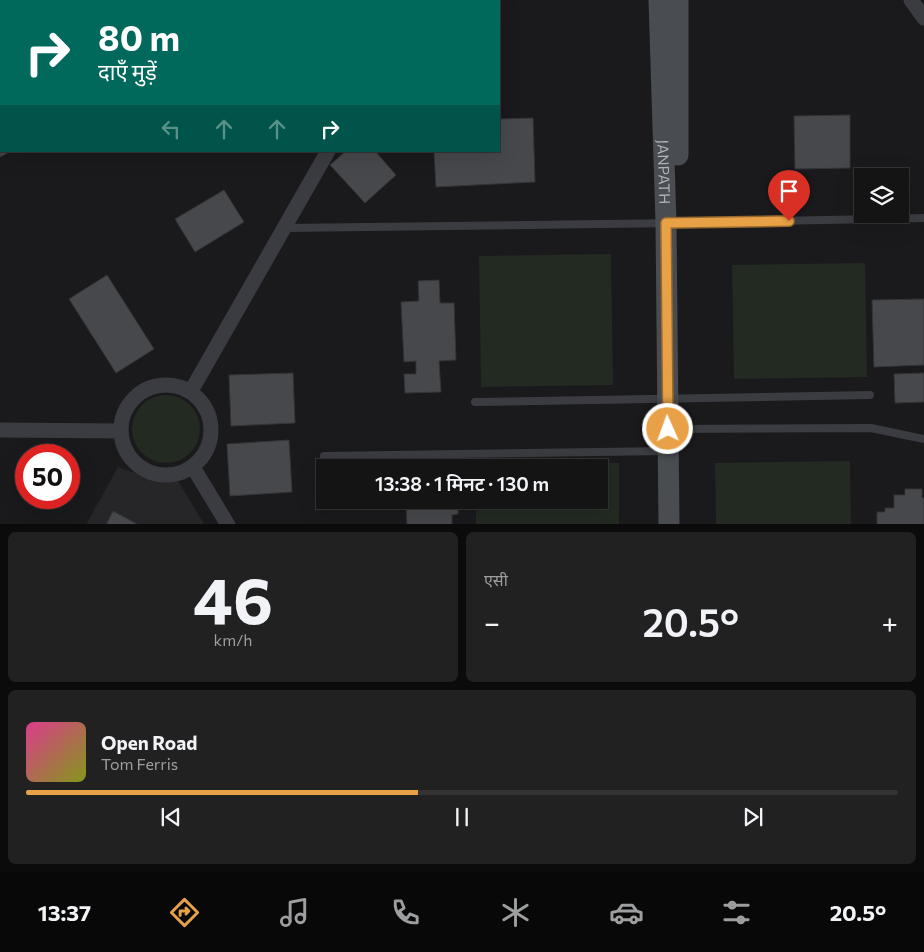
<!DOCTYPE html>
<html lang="hi">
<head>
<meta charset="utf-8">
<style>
	:root { --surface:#141415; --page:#212122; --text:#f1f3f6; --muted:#9d9ea0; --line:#333334; --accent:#e8a146 }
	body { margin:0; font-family:Commissioner,"Noto Sans Devanagari",sans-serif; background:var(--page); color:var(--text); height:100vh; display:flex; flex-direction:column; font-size:19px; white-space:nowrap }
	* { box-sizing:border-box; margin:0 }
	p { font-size:16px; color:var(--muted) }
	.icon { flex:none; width:28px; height:28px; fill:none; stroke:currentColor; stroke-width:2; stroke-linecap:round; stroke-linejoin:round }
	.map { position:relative; height:524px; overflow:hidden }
	.details { display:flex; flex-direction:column; gap:8px; padding:8px; background:#0b0b0c; flex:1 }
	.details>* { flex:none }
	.hud { position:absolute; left:0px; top:0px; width:500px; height:152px; box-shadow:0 5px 20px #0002,0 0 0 1px var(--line); background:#00695c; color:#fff; overflow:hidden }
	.tools { position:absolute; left:854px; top:168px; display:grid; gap:10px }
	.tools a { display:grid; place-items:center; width:55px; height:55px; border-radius:0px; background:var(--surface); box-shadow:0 5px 20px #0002,0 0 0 1px var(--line); font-size:25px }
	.speed { position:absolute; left:15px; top:444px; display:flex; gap:10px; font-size:25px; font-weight:700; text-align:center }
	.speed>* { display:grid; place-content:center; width:65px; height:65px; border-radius:50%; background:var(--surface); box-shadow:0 5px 20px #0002,0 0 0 1px var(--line); line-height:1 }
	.speed .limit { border:8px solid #d22; background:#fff; color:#111 }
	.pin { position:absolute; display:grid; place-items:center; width:42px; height:42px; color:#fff; margin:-51px -21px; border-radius:50% 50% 50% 0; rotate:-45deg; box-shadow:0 0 5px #0007 }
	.pin .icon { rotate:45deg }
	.me { position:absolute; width:55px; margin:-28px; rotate:358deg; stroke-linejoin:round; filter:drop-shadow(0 0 4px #0008) }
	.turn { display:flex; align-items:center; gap:18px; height:105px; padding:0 15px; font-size:22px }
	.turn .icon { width:65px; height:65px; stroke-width:2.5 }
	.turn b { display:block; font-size:35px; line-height:42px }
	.lanes { display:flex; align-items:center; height:48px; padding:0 15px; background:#0003; justify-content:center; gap:25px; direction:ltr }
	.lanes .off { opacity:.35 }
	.big { font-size:38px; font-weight:600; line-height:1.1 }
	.details .card { flex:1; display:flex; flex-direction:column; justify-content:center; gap:8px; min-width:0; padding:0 18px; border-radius:8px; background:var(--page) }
	.details .dial { align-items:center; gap:0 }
	.dial b { font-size:65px; line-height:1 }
	.song { display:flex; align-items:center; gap:15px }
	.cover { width:60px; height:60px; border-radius:8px; background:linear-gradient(135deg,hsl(330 70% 55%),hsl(70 70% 35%)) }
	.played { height:5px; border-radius:2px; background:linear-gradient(90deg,var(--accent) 45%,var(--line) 45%) }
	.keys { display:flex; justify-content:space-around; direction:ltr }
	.heat { display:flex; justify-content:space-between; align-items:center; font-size:28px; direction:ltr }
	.details .tiles { flex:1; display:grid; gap:8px; grid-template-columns:1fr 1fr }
	.card:last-child { grid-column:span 2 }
	.trip { position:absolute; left:316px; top:459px; width:292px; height:50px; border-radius:0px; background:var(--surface); box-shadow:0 5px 20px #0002,0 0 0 1px var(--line); font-weight:600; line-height:50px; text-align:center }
	.dock { display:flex; height:80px; justify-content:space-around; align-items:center; background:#080808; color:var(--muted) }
	.dock .icon { width:35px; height:35px }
	.dock .on { color:var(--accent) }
	.dock b { font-size:22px; color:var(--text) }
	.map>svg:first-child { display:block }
</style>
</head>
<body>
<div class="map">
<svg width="924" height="525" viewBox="0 0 924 525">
	<rect width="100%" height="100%" fill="#1a1a1c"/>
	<path fill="#262629" d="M118 467 150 478 178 481 204 524 86 525Z"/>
	<path fill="#222a22" d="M611 254 613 385 481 387 479 256Z
		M865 263 867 377 734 379 732 265Z
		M132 429a34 34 0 1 1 68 0a34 34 0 1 1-68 0Z
		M850 461 851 524H716L715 463Z
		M619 463V524H476V500H600V468H475V464Z"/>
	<path fill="#47484c" stroke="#343438" d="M335 0H391L393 1H334Z
		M0 103H1V151H11L0 157Z
		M850 115V168L795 169 794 116Z
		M533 118 535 182 436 187 434 151H499V119Z
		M346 151H375L396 175 365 203 330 165Z
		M224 190 244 222 195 252 175 219Z
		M107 275 154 349 116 373 69 299Z
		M439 280 440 303H454L456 360 439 361 441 392 405 393 404 374H416V361L404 362 401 302 419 301 418 281Z
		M924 299V365L874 367 872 300Z
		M293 373 295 423 231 426 229 375Z
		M924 373V402L895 403 894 374Z
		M289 440 292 492 230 496 227 444Z
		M432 460 433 464H437V468H419L425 466V461Z
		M905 489H922V498H924V525H877V512H885V508H894V495H905Z
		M406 500H458V514L452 515V525H407Z
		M113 511 139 525H106Z"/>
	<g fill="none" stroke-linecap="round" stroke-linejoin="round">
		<path stroke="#3b3c41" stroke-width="8" d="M285 228 678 223 924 218
			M475 402 870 395
			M670 429 871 428 924 439
			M324 456 667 451"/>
		<path stroke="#3b3c41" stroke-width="15" d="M911 0 924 18
			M416 1 417 0
			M121 430a45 45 0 1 1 90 0a45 45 0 1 1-90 0Z
			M191 391 328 151
			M0 430 121 431
			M193 467 228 525"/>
		<g stroke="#494c50" stroke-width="21">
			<path id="s1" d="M659 0 666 223 669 525"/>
			<path d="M678 0V155"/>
		</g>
	</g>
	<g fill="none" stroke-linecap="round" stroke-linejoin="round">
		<defs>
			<path id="route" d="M668 429 666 223 789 221"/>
		</defs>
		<use href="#route" stroke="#97692e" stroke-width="12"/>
		<use href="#route" stroke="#e8a146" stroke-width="9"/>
	</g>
	<g text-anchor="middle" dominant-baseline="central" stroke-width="5" stroke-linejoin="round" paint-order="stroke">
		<g font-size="15" fill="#adb2ba" stroke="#151517">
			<text stroke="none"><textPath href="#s1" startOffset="172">JANPATH</textPath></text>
		</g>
	</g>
</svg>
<div class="tools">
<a><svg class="icon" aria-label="layers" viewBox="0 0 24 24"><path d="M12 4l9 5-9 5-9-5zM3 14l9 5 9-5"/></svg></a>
</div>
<div class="speed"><div class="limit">50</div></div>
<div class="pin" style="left:789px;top:221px;background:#d93025"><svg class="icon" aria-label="arrive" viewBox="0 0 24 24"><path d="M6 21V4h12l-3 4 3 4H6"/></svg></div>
<svg class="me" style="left:668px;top:429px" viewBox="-20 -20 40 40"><circle r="17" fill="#e8a146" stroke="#fff" stroke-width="3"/><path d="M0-11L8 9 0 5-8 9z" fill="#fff"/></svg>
<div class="trip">13:38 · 1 मिनट · 130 m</div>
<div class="hud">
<div class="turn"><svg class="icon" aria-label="right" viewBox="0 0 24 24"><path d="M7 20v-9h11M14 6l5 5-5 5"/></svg><div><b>80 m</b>दाएँ मुड़ें</div></div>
<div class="lanes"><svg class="icon off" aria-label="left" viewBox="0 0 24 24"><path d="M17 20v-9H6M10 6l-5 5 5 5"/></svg><svg class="icon off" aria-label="ahead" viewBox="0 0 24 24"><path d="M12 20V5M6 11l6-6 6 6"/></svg><svg class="icon off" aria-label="ahead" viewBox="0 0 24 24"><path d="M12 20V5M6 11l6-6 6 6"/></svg><svg class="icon" aria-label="right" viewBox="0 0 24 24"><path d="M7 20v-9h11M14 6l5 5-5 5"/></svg></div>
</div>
</div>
<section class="details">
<div class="tiles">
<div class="card dial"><b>46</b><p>km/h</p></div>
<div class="card"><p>एसी</p>
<div class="heat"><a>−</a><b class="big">20.5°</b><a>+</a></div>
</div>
<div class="card">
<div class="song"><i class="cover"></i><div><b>Open Road</b><p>Tom Ferris</p></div></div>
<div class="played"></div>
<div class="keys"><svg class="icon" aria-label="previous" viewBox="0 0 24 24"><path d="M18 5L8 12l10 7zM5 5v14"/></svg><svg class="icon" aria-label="pause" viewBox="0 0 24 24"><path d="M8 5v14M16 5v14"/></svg><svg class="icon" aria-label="next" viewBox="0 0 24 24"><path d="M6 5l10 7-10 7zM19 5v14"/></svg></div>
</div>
</div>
</section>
<nav class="dock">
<b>13:37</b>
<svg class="icon on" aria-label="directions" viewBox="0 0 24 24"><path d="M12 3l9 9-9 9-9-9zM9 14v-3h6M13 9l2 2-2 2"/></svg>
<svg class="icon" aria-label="music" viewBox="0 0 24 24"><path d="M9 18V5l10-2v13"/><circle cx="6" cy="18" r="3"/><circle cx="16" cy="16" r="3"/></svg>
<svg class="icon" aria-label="phone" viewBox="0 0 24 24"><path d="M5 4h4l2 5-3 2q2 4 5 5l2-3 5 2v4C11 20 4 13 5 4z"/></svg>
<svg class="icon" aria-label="climate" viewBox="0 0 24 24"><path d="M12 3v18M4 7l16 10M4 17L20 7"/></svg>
<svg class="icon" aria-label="car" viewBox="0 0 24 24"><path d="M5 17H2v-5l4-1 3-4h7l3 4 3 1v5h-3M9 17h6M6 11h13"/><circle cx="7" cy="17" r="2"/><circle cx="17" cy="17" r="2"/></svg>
<svg class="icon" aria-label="filters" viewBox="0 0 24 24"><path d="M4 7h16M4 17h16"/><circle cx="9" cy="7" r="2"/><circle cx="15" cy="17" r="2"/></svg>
<b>20.5°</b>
</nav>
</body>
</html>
